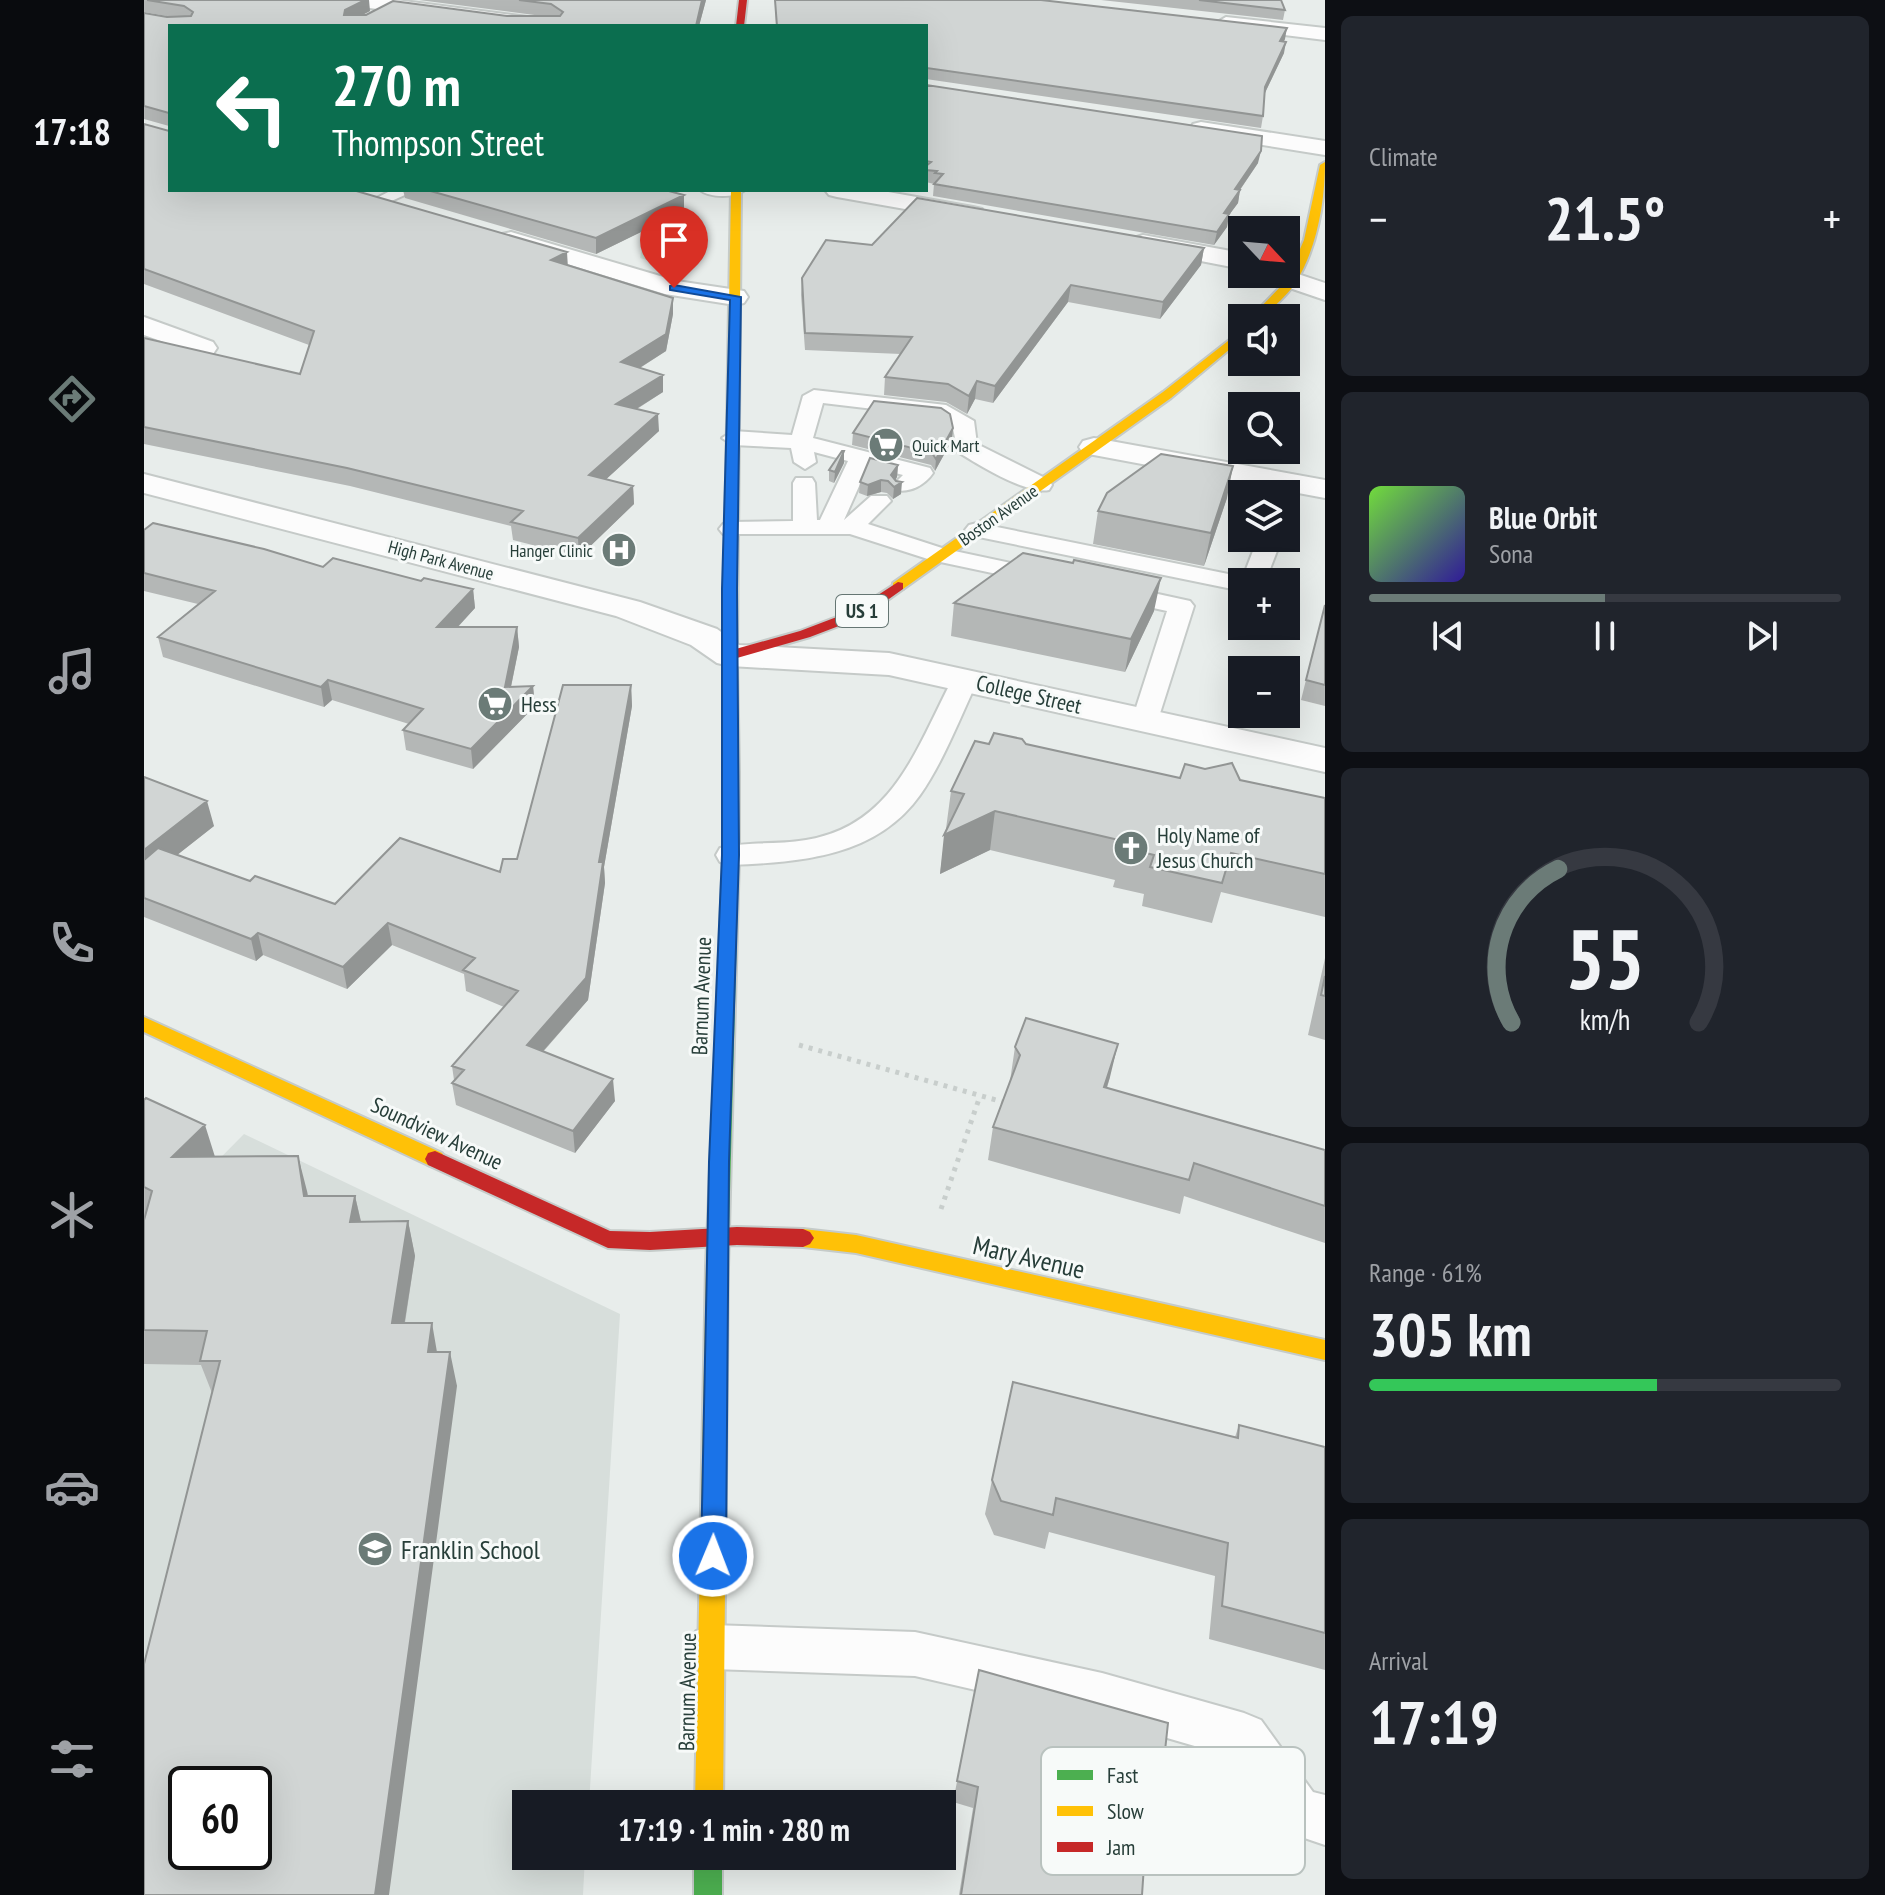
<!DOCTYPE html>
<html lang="en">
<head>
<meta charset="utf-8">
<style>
	:root { --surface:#171b24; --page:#20242c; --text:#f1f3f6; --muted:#9ea1a6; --line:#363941; --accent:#6b7b77 }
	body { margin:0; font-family:"PT Sans Narrow",sans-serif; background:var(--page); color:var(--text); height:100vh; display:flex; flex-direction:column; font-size:30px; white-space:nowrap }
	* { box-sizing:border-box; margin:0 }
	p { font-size:26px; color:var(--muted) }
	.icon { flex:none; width:44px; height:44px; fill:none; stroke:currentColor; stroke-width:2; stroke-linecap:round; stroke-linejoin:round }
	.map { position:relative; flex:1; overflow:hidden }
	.side { display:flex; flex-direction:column; gap:16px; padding:16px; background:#0d0f14; width:560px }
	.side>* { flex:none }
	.guide { position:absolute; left:24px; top:24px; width:760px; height:168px; border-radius:0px; box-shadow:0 8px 32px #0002; background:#0b6e4f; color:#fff; overflow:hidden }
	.needle { width:52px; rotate:116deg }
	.controls { position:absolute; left:1084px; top:216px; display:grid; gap:16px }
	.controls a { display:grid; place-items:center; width:72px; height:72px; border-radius:0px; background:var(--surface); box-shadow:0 8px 32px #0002; font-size:40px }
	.speed { position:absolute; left:24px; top:1766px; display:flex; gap:16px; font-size:40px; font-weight:700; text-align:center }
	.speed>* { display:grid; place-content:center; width:104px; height:104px; border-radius:50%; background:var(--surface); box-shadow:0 8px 32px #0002; line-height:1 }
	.speed .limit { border:4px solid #111; border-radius:12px; background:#fff; color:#111 }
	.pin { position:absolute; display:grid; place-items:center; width:68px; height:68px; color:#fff; margin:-82px -34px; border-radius:50% 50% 50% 0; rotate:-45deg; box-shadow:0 0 8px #0007 }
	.pin .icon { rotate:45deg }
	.me { position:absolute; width:88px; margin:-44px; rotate:1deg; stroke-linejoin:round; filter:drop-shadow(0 0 6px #0008) }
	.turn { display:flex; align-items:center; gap:28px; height:168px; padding:0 32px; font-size:36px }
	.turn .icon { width:104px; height:104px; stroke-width:2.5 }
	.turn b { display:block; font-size:56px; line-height:68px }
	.big { font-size:60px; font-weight:600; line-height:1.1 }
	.side .widget { flex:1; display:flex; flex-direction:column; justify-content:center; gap:12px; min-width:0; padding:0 28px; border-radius:12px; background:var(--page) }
	.side .dial { align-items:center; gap:0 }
	.dial svg { height:208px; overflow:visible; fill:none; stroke:var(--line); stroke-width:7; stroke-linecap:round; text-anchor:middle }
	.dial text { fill:var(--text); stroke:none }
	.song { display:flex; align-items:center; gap:24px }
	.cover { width:96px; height:96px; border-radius:12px; background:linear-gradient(135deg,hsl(100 70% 55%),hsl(250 70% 35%)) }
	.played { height:8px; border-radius:4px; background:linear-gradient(90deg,var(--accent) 50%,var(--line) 50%) }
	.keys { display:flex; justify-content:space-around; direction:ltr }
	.heat { display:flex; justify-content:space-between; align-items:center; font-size:44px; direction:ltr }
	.charge { height:12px; border-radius:6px; background:linear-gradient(90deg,#34c759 61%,var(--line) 0) }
	.trip { position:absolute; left:368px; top:1790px; width:444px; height:80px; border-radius:0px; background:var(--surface); box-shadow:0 8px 32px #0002; font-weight:600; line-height:80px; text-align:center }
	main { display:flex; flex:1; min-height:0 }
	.dock { display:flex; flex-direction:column; width:144px; justify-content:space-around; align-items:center; background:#090b0e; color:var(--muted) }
	.dock .icon { width:56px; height:56px }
	.dock .current { color:var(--accent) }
	.dock b { font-size:36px; color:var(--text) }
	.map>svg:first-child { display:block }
</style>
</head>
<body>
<main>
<nav class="dock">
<b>17:18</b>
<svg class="icon current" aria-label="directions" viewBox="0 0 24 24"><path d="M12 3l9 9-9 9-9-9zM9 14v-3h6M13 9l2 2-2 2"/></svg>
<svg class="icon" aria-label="music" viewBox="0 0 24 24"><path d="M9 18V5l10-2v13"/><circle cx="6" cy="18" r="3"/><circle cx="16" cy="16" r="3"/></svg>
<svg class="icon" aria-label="phone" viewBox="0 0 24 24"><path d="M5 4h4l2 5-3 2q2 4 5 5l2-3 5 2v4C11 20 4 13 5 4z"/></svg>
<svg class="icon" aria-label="climate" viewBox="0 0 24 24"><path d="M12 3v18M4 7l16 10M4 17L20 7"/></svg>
<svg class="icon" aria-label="car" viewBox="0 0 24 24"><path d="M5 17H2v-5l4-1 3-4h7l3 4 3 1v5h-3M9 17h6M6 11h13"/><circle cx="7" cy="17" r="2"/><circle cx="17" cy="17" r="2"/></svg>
<svg class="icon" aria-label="filters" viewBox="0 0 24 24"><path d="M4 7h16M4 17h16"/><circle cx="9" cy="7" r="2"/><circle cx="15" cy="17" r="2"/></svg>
</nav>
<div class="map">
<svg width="1181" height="1895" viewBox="0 0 1181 1895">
	<rect width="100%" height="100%" fill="#e8edeb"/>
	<path fill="#d7dedb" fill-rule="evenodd" d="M100 1134 476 1314 445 1804H382V1856H441L439 1895H0V1235ZM42 1784H110V1852H42Z"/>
	<path fill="#d3e4d9" d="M540 213 548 214 544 268 536 269 496 258 500 235Z"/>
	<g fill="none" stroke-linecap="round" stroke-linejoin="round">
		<defs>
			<path id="lane" d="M248 190H272L234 207 225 202Z
				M556 190H601C591 198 566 198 556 190Z
				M670 390 802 405 830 421 833 444 905 480 908 485 905 490C883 495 833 464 814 452L808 424 797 417 679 403 669 438 786 468 789 473C781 485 766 493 752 490L749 485 759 475 724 466 700 520 727 496H743L747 501 724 524 801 549 909 572 912 577 909 582 900 584 787 560 706 534H579L575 529 579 524 587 522 649 521V483L652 478H668L671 483 673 520H676L704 461 670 452 672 462 661 469 650 462 647 448 589 445 578 438 589 431 648 435 659 396Z
				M833 523 1099 577 1114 538H1138L1121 582H1098V591L825 535 821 530 825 525Z
				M968 584 1046 601 1050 606 1012 726 1002 728 992 726 988 720 1023 611 959 597 955 592 959 587Z
				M821 672 830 674 834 680C816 717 800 761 776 795 732 857 657 862 587 865L576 862 572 855 576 848C604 841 634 845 662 840 749 826 772 749 808 680L812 674Z
				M568 1625 771 1632 958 1673 1100 1713 1117 1720 1169 1792 1181 1795V1845L1137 1830 1085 1756 958 1719 771 1676 568 1669 552 1663 545 1647 552 1631Z"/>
			<path id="street" d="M201 0H252L407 20 417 26H364L210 6Z
				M1082 17 1181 28V40L1075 27 1072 23Z
				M1057 122 1181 141V155L1049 134 1046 129 1049 124Z
				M681 190H733L829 207 838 209 841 214 838 219 829 221 693 197 685 195Z
				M367 232 533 281 600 291 604 297 600 303 591 305 521 294 358 244 355 239 358 234Z
				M999 235 1098 253V269L990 248 986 243 990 238Z
				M1142 270 1181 283V300L1119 279 1115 274H1142Z
				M0 317 69 342 73 348 69 354 59 356 0 335Z
				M950 438 1181 480V498L939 453 935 447 939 441Z
				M0 474 496 602 573 629 595 645 745 653 1181 748V772L745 675 586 666 573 663 547 645 472 616 0 493Z"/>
			<path id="fast" d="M587 768 595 773V855L584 1267 581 1273 573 1276 565 1273 562 1267 579 855V773Z
				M550 1856H578V1895H550Z"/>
			<path id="slow" d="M1181 162C1181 202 1173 248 1152 282 1144 295 1129 307 1118 318H1106L1142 281 1160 240 1176 165Z
				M587 190H597L593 655 586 659 579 655Z
				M1098 330V339L1027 398 759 589H749V583L1019 392Z
				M0 1017 298 1153 301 1159 298 1165 291 1167 284 1165 0 1032Z
				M659 1229 712 1235 1181 1340V1360L712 1253 659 1247 652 1244 648 1238 652 1232Z
				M573 1258 581 1261 584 1267 579 1804H551L562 1267 565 1261Z"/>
			<path id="jam" d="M595 0H603L600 26H592Z
				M754 582 759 583V589L721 616 666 637 593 658 595 773 587 778 581 776 579 773 581 652 656 631 711 610Z
				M291 1151 466 1231 506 1232 593 1227 659 1229 666 1232 670 1238 666 1244 659 1247 593 1245 506 1250 464 1248 284 1165 281 1159 284 1153Z"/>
		</defs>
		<use href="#lane" stroke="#c5cac8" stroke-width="4"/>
		<use href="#street" stroke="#c5cac8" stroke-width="4"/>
		<use href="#fast" stroke="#c5cbc9" stroke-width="4"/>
		<use href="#slow" stroke="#c5cbc9" stroke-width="4"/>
		<use href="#jam" stroke="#c5cbc9" stroke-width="4"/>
		<path stroke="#c8cecc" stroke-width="5" stroke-dasharray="4 6" stroke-linecap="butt" d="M655 1045 863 1103
			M797 1209 836 1096"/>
		<use href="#lane" fill="#fcfcfc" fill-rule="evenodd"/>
		<use href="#street" fill="#fcfcfc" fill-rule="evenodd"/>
		<use href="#fast" fill="#4caf50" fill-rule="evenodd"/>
		<use href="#slow" fill="#ffc107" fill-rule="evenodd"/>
		<use href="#jam" fill="#c62828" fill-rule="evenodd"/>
	</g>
	<path fill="#b4b7b6" d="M0 0 226 11 218 15 398 16 275 0H562L555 26H26V190L424 265 529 314 522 351 496 368 519 392 493 409 515 431 462 479 489 486 490 504 435 557 369 540 367 526 206 486 0 444V338L156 374 165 345 0 284V124L25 131V126L0 119V13L28 17 0 12Z
		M631 0H897L1141 39 1140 41V53L1120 95 1119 116 1117 128 782 79V26H632Z
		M957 0H1137L1141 10 1139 20Z
		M782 83V85L1114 163 1096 190 1094 203 1085 215 1083 227 1070 245 789 196 790 184 782 182Z
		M259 190H521L540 211 452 254 261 198Z
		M728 245 1060 248 1057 265 1016 319 924 302 849 403 831 399 823 414 802 402 740 395 741 377 757 354 661 350 657 295 658 278Z
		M709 433 808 440 791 471 787 465 708 445Z
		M700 463 690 483 685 481V470Z
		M754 465 753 477 751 480 757 494 749 499 743 493 737 492 723 496 715 493 716 482Z
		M1083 498 1060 566 949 544 954 511Z
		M0 530 179 567 329 589 331 608 314 627H373L375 647 367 687 389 686 391 706 329 769 262 750 259 730 265 724 188 700 180 707 19 657 14 637 54 604 0 591Z
		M929 563 1010 611 981 672 807 636 810 603Z
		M1181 604V706L1157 700Z
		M487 685 488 706 460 867 461 883 444 1000 399 1052 471 1101 431 1153 312 1105 308 1083 310 1080 308 1066 360 1007 322 991 320 974 248 945 203 989 119 955 112 961 0 917V777L70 826 33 855 106 881 191 904 356 872 373 859Z
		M845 744H882L1036 778 1096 780 1181 798V917L1077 892 1068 923 998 906 1000 894 969 887 971 880 846 850 796 874 807 791Z
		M1181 958V1040L1164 1035Z
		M871 1047 966 1077 963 1088 1181 1150V1243L1040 1196 1036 1214 844 1160 849 1127 866 1081Z
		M0 1100 71 1157 163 1191 164 1196H211L217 1221H264L271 1256 261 1323 293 1352 313 1386 68 1393 57 1365 0 1364Z
		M1095 1425 1181 1447V1670L1065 1639 1071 1576 905 1532 901 1549 850 1535 841 1514 848 1480 1091 1437Z
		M835 1670 1016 1797 1059 1853 1049 1873 1000 1859 998 1895H815L829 1808 809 1802Z"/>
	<path fill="#929594" d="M221 0H225L226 11 203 23 200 15 201 10Z
		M558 0H562L555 26H552Z
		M1143 28 1141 39 1134 52 1136 41Z
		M1142 42 1140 53 1118 99 1121 87Z
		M1117 151 1114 163 1095 191 1096 190 1094 203 1085 215 1083 227 1070 245 1073 232 1080 213 1091 189Z
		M540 195V211L452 254V238Z
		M1060 248 1057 265 1016 319 1019 302Z
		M423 252 424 268 407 260Z
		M927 285 924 302 849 403 851 386Z
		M529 298V314L522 351 478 379 477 362Z
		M519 375V392L473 421 472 404Z
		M833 381 831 399 823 414 825 396Z
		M514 414 515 431 446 494 445 475Z
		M809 428 808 440 791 471 792 459Z
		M700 451V463L690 483 691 472Z
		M754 465 753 477 748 485 747 475Z
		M1089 466 1083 498 1060 566 1067 533Z
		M737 480V492L723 496 724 485Z
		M758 482 757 494 749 499 750 487Z
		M489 486 490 504 435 557 434 538Z
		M1017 578 1010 611 981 672 987 639Z
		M329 589 331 608 296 646 293 627Z
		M373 627 375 647 363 706 361 687Z
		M184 680 188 700 180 707 177 687Z
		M487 685 488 706 460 867 461 883 444 1000 385 1067 383 1045 455 862Z
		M389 686 391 706 329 769 327 749Z
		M63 801 70 826 0 881V850Z
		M851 811 846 850 796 874 800 835Z
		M244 923 248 945 203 989 199 967Z
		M114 933 119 955 112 961 107 939Z
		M974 1044 966 1077 952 1120 960 1087Z
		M469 1079 471 1101 431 1153 429 1131Z
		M61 1125 72 1160 28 1157Z
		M154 1156 163 1191 169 1230 160 1196Z
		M211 1196 219 1231 206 1222Z
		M264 1221 271 1256 255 1358 248 1323Z
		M288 1323 294 1358 284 1352Z
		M306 1352 313 1386 245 1895H231Z"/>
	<path fill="#d1d5d4" stroke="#929594" stroke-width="2" fill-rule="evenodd" d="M3 0H221L201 10 200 15H222L249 1 363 16H416L419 12 407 4 375 0H558L552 26H26V190H209L423 252 407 260 529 298 522 334 477 362 519 375 472 404 514 414 445 475 489 486 434 538 367 522 379 511 203 468 0 427V338L156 374 170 331 0 269V124L25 131V113L0 106V13L23 17 47 16 49 12 40 6Z
		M631 0H897L1143 28 1136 41 1142 42 1121 87 1119 116 783 68 782 69V26H633Z
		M1055 0H1137L1141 10Z
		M782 83V85L1118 136 1117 151 1091 189 1096 190 1080 213 1085 214 1073 232 790 184 799 174 791 173 793 171 782 170V166L787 162 782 161Z
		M283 190H521L540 195 452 238Z
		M773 198 1060 248 1019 302 927 285 851 386 833 381 825 396 804 384 741 377 768 337 661 333 658 278 682 240 728 245Z
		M730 401 797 408 806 414 809 428 792 459 788 453 709 433Z
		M698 451H700L691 472 685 470Z
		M1017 454 1089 466 1067 533 954 511 963 493Z
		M726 458 754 465 747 475 752 481 758 482 750 487 744 481 737 480 724 485 716 482Z
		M9 523 120 549 179 567 189 558 277 581 280 578 329 589 293 627H373L361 687 389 686 327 749 259 730 279 709 184 680 177 687 14 637 71 591 0 573V530Z
		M879 553 929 563 930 560 1017 578 987 639 810 603Z
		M1181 605V685L1162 680Z
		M419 685H487L455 862H459L442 978 383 1045 469 1079 429 1131 308 1083 320 1070 308 1066 374 991 319 970 331 958 244 923 199 967 114 933 107 939 0 898V860L14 848 106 881 111 876 191 904 256 838 356 872 359 859H373Z
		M850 733 878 739 882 744 1036 778 1041 764 1061 769 1088 763 1096 780 1181 798V874L1087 853 1078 883 1006 867 1010 855 977 847 979 841 851 811 800 835 820 794 807 791 831 741 845 744Z
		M0 777 63 801 0 850Z
		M1181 976V996L1177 995Z
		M882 1018 974 1044 960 1087 1181 1150V1206L1050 1163 1045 1180 849 1127 876 1055 871 1047Z
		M2 1098 61 1125 28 1157 154 1156 160 1196H211L206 1222 264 1221 248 1323H288L284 1352H306L231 1895H0V1664L76 1361H56L63 1331 0 1330V1220L8 1191 0 1187V1100ZM42 1784H110V1852H42Z
		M869 1382 1094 1438 1095 1425 1181 1447V1633L1078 1606 1084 1543 912 1498 909 1515 857 1501 848 1480Z
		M835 1670 1024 1723 1016 1797 1063 1810 1059 1853 1002 1836 998 1895H817L834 1787 813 1781Z"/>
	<path fill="#1a73e8" stroke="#114b97" stroke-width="2" d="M530 285 597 297 593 589 595 855 585 1162 582 1556 578 1564 569 1568 560 1564 557 1556 565 1162 578 855V589L586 300 526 290V286Z"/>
	<defs>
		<symbol id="supermarket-disc" viewBox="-11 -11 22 22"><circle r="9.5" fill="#6b7b77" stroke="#f7faf9"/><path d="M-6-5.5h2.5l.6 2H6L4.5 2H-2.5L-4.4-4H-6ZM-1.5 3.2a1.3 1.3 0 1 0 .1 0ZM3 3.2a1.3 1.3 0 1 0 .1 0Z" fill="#fff"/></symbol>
		<symbol id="hospital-disc" viewBox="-11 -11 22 22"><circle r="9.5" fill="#6b7b77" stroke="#f7faf9"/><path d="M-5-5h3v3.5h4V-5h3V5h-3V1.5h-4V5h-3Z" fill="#fff"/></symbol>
		<symbol id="church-disc" viewBox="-11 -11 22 22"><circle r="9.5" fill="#6b7b77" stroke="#f7faf9"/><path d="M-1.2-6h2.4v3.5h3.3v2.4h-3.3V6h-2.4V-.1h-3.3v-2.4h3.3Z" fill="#fff"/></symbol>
		<symbol id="school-disc" viewBox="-11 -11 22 22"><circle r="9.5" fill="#6b7b77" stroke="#f7faf9"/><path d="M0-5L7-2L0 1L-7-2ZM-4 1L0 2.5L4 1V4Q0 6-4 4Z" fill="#fff"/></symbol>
	</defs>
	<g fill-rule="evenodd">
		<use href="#supermarket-disc" x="722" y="425" width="40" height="40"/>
		<use href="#hospital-disc" x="455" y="530" width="40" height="40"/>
		<use href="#supermarket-disc" x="331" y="684" width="40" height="40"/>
		<use href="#church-disc" x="967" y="828" width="40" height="40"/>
		<use href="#school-disc" x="211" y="1529" width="40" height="40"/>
	</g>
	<g text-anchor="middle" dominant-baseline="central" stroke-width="6" stroke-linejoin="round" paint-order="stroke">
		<g font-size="18" fill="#273e39" stroke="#f7faf9" text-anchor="start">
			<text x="768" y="445">Quick Mart</text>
			<text x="449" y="550" text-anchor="end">Hanger Clinic</text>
		</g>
		<g font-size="18" fill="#273e39" stroke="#f7faf9">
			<text transform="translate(854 515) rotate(-35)">Boston Avenue</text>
			<text transform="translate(297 560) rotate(15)">High Park Avenue</text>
		</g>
		<rect fill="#f7faf9" stroke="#657673" stroke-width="2" x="692" y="595" width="52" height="32" rx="6"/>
		<g font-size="20" font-weight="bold" fill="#273e39">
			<text x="718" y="611">US 1</text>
		</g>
		<g font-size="22" fill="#273e39" stroke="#f7faf9">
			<text transform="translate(885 694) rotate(13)">College Street</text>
			<text transform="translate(557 996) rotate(-88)">Barnum Avenue</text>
			<text transform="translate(293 1133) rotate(25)">Soundview Avenue</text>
			<text transform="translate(543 1692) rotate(-89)">Barnum Avenue</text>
		</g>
		<g font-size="22" fill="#273e39" stroke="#f7faf9" text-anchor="start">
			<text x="377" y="704">Hess</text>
			<text x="1013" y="835">Holy Name of<tspan x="1013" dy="25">Jesus Church</tspan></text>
		</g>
		<g font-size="26" fill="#273e39" stroke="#f7faf9">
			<text transform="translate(885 1257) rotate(13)">Mary Avenue</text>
		</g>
		<g font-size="26" fill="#273e39" stroke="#f7faf9" text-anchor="start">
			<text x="257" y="1549">Franklin School</text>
		</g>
	</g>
	<rect x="897" y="1747" width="264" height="128" rx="12" fill="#f7faf9" stroke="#b9c2bf" stroke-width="2"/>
	<rect x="913" y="1770" width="36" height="10" fill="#4caf50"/>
	<rect x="913" y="1806" width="36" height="10" fill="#ffc107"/>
	<rect x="913" y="1842" width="36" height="10" fill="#c62828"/>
	<g font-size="22" fill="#273e39">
		<text x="963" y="1783">Fast</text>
		<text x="963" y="1819">Slow</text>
		<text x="963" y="1855">Jam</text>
	</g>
</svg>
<div class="controls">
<a><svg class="needle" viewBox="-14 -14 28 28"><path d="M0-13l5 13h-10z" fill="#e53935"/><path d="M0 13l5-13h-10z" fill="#9ea1a6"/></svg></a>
<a><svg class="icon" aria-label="sound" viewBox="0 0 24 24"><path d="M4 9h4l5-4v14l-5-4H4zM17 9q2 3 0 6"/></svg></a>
<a><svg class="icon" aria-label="search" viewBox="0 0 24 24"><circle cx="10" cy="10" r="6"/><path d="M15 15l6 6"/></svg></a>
<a><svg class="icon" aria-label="layers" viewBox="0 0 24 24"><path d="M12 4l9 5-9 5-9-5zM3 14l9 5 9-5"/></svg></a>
<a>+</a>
<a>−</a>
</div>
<div class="speed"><div class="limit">60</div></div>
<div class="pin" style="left:530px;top:288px;background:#d93025"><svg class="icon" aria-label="arrive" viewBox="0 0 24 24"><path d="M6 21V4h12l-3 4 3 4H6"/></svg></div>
<svg class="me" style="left:569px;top:1556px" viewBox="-20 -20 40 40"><circle r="17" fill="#1a73e8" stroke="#fff" stroke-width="3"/><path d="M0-11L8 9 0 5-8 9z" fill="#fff"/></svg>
<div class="trip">17:19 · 1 min · 280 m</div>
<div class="guide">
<div class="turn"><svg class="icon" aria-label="left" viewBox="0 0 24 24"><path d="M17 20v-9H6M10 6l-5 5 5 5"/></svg><div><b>270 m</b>Thompson Street</div></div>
</div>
</div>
<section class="side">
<div class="widget"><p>Climate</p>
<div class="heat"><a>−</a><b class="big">21.5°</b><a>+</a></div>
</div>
<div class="widget">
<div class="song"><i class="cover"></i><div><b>Blue Orbit</b><p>Sona</p></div></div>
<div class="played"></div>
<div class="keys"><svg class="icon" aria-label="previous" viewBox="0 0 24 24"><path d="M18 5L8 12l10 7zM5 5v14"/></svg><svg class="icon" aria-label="pause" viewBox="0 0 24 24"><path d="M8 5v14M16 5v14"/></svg><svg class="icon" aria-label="next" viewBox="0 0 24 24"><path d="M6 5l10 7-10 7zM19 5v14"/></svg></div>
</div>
<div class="widget dial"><svg viewBox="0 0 100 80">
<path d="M14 69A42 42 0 1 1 86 69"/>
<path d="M14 69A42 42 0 0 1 32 10" stroke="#6b7b77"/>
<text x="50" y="56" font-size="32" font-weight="700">55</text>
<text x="50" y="72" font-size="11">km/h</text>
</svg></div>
<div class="widget"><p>Range · 61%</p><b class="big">305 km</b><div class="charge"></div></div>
<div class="widget"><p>Arrival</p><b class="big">17:19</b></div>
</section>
</main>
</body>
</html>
